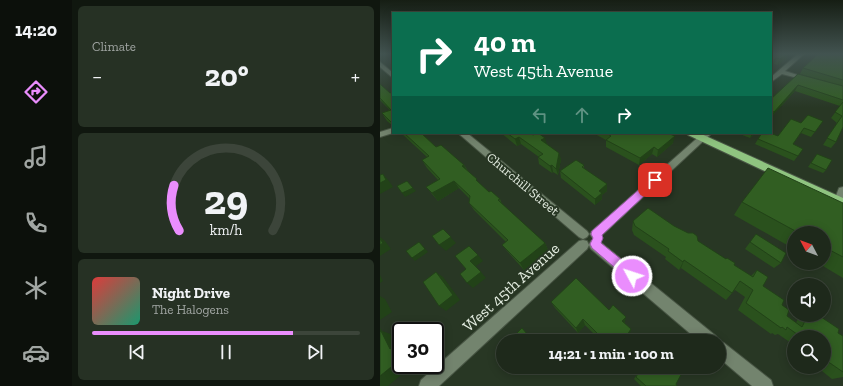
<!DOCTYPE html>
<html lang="en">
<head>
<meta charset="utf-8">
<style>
	:root { --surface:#1e291b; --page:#263124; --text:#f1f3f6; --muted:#a1a6a3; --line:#3c453a; --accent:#ea8dfd }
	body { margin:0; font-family:"Zilla Slab",serif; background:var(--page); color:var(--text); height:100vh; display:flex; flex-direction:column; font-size:15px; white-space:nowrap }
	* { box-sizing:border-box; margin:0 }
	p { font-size:13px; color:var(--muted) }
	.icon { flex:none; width:22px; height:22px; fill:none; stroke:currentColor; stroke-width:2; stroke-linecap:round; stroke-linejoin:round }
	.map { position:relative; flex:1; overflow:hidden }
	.details { display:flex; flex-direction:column; gap:6px; padding:6px; background:#10170f; width:308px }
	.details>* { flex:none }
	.hud { position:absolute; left:12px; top:12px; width:380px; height:122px; border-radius:0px; box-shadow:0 2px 10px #0003,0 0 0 1px var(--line); background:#0b6e4f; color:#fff; overflow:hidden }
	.needle { width:26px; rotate:311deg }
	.tools { position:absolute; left:407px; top:226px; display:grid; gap:8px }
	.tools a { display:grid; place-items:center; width:44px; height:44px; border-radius:50%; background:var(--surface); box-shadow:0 2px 10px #0003,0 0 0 1px var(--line); font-size:20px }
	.speed { position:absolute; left:12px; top:322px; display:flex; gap:8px; font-size:20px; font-weight:700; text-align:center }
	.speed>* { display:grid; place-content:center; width:52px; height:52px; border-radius:50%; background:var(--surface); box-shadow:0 2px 10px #0003,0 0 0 1px var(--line); line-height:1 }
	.speed .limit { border:2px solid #111; border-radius:6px; background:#fff; color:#111 }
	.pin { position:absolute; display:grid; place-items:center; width:34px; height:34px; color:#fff; margin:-17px; border-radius:8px; box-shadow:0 2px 6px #0006 }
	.me { position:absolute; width:44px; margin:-22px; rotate:310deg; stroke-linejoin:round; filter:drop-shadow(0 0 3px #0008) }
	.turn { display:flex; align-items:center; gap:14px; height:84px; padding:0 16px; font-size:18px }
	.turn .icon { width:52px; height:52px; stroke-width:2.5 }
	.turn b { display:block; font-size:28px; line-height:34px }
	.lanes { display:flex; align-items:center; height:38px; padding:0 16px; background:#0003; justify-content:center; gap:20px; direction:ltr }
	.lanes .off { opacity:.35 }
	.big { font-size:30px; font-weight:800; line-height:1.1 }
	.details .widget { flex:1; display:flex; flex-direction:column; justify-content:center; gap:6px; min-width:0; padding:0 14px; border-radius:6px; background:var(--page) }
	.details .dial { align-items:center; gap:0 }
	.dial svg { height:104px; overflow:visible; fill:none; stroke:var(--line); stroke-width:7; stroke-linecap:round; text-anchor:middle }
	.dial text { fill:var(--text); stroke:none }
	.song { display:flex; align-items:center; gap:12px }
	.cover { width:48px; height:48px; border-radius:6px; background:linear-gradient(135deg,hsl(0 70% 55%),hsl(160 70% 35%)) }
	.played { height:4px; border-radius:2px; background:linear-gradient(90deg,var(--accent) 75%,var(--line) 75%) }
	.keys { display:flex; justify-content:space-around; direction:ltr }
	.heat { display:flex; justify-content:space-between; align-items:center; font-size:22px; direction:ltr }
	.trip { position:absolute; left:116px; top:334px; width:230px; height:40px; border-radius:20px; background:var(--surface); box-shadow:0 2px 10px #0003,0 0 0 1px var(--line); font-weight:800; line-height:40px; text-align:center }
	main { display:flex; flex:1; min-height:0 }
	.dock { display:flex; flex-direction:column; width:72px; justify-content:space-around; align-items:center; background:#0c100b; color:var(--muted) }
	.dock .icon { width:28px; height:28px }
	.dock .selected { color:var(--accent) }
	.dock b { font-size:18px; color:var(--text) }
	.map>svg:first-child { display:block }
</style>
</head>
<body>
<main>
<nav class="dock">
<b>14:20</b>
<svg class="icon selected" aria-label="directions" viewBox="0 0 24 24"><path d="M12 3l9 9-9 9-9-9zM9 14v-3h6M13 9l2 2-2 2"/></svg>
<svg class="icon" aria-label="music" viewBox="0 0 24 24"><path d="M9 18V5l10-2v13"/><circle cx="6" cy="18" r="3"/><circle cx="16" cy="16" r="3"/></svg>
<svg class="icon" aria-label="phone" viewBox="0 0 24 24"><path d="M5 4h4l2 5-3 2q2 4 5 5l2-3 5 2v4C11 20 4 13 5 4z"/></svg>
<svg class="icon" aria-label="climate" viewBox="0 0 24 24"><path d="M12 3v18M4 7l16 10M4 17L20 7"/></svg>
<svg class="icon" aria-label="car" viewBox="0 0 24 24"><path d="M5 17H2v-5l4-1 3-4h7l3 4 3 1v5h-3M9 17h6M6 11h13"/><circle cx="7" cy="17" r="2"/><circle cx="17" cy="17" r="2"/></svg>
</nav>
<section class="details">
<div class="widget"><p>Climate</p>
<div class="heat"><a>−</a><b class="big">20°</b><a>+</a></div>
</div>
<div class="widget dial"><svg viewBox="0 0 100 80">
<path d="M14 69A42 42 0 1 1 86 69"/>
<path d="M14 69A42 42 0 0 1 10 34" stroke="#ea8dfd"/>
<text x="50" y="56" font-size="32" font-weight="700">29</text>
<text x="50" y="72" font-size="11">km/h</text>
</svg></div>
<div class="widget">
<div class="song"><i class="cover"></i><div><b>Night Drive</b><p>The Halogens</p></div></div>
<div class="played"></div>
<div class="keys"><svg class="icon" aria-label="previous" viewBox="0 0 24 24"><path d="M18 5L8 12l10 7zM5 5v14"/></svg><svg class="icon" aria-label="pause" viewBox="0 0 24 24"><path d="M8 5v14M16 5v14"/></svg><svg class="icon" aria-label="next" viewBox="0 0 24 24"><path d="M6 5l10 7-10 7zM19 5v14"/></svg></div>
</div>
</section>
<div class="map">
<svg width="463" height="386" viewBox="0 0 463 386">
	<rect width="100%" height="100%" fill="#283724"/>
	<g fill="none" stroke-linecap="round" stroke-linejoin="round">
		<defs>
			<path id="minor" d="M418 54H424L405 71 430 79V81L402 74 391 82V77Z
				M0 62 13 73V78L0 67Z
				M13 128V133L0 137V132Z
				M78 133H87L207 231 209 234 207 237 203 239 199 237Z
				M323 133H332L220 237 216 239 212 237 210 234 212 231Z
				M463 187V203L459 205 455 204 454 201 459 188Z
				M203 240 207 241 209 245 207 249 59 386H39L41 380 199 241Z
				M215 240 219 241 336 336 338 341 344 343 391 380 393 386H372L339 358V341H319L211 249 209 245 211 241Z"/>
			<path id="highway" d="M306 133H319L463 198V208L308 135Z"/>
		</defs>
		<use href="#minor" stroke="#475443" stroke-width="2"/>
		<use href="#highway" stroke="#475443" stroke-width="2"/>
		<use href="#minor" fill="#73846e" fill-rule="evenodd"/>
		<use href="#highway" fill="#8fc480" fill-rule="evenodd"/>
	</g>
	<path fill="#2a511d" d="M391 54H408L406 59 397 65 394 64Z
		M463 54V127L456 142 451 148 443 145 457 123 451 118 460 106 415 91 391 117V99L418 74 446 81 420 74 423 68Z
		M0 84 10 93 13 92V126L7 121 2 113 10 110 0 100Z
		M443 121 431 137 421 133 413 144 423 149 414 161 375 144 378 139 398 136Z
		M21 133H41L56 147 84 165 88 171 99 183 109 192 120 199 122 204 165 243 168 250 144 270 127 251 122 245 126 242 94 210 89 203 90 199 79 188 58 201 46 187 58 180 47 168 42 160 47 157Z
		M121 133H150L167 144 181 159 178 175 173 172 172 173 159 164 158 157H159L141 144 137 146Z
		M215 133H287L293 143 277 157 272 154 259 165 226 147V140L215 134Z
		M357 133H375L370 138Z
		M437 154 446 170 443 173 428 167Z
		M204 165V169L227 184V191L222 195V199L215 205 181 178 180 171Z
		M362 202 463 203V278L438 263H444V233H414V249L354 215Z
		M253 221 294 226 318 241 371 276 377 270 383 286 402 305 407 316 416 323 419 316 421 315H438L458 333 463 336V377L452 379 437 367H444V337H414V345L398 334 395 335 392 333 391 334 358 310 365 297 355 290 352 293 346 300 301 268 299 270 285 259 286 257 254 235 252 230Z
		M376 234 401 263 394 268 365 249Z
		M171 302 229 310 245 322 244 323 250 334 245 341H221L205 325 198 333 175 308Z
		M262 367 296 384 297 386H261L254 379Z"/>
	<path fill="#224218" d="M407 54H408L406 59 397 65 400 59Z
		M396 58 394 64 391 66V62Z
		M418 85 415 91 391 117 394 112Z
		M372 133H375L370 138Z
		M295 136 293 143 277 157 278 150Z
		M139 137 141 144 137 146 135 139Z
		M165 138 167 145 161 140Z
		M274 147 272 154 259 165 260 158Z
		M179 153 181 159 178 175 176 169Z
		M84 165 88 173 82 166Z
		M172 165 173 172 172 173 170 166Z
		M3 174 9 181 13 187 0 194V183Z
		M74 181 79 188 58 201 52 193Z
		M227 184V191L222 195V199L215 205V199L219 191Z
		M33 188 36 191 25 197 22 193Z
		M63 229 76 243 66 251 59 245Z
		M0 237 5 241 11 249 0 256Z
		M39 242 42 245 48 252 35 261 32 258Z
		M165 243 168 250 144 270 140 263Z
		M98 255 103 261 96 266 106 278 93 288 87 283 90 261Z
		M304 260 301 268 299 270Z
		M56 272 63 277 80 300 66 311 59 306Z
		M0 275 3 281 0 283Z
		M0 296 5 299 12 312 0 320Z
		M246 317 245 322 242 326V321Z
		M203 319 205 325 198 333 196 328Z
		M0 328 2 331 16 336 21 345 10 349 0 341Z
		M251 329 250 334 245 341H243Z
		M21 359V365H33L8 386H0V376Z
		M150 367H156L153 370 149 368Z"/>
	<path fill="#315e22" stroke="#224218" d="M391 54H407L400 59 396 58 391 62Z
		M438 54H463V80L423 68Z
		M418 74 463 86V100L418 85 394 112 391 111V99Z
		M0 84 10 93 13 92V124L2 113 11 110 0 98Z
		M463 102V127L456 142 447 138 462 116 455 112Z
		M428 115 443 121 435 132 424 128 413 144 423 149 418 156 378 139 382 133H390L398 136 411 119 421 123Z
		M24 133H41L56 147 61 145 84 165 82 166 97 179 96 180 109 192 111 191 120 199 118 200 165 243 140 263 122 245 128 240 89 203 90 196 74 181 52 193 46 187 60 179 42 160 49 156Z
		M127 133H150L153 135 158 133 165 138 161 140 179 153 176 169 172 165 170 166 158 157 163 154 139 137 135 139Z
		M226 133H287L295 136 278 150 274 147 260 158 226 140 231 136Z
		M437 154 452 160 446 170 431 163Z
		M196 160 204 165 202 167 227 184 219 191 222 193 215 199 180 171Z
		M388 168 463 203V257L444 247V233H419L362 202Z
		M3 174 6 180 0 183V175Z
		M27 181 33 188 22 193 17 186Z
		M268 208 294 226 308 233H313L317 236 318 241 346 259 347 258 355 263 354 265 373 277 377 270 388 277 383 286 404 300 402 305 409 310 407 316 422 327 428 315H438L459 329 458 333 463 336V372L447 361 448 356 444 353V337H421L407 327 406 330 402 327 401 328 366 303 373 290 360 281 352 293 304 260 303 262 288 251 289 249 255 226 253 221Z
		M63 229 71 237 59 245 52 236Z
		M376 234 406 253 401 263 370 242Z
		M0 239 3 243 0 245Z
		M39 242 45 249 32 258 26 251Z
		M89 246 98 255 90 261 101 272 87 283 80 274 86 269 75 256Z
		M56 272 73 295 59 306 43 282Z
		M196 278 229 310 233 305 246 317 242 321 251 329 243 341H236L232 337 229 341H225L203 319 196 328 171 302Z
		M142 328 153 341H129Z
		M1 331 10 349 21 341V359L0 376V332Z
		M262 367H303L304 369 296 384 297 386H266L256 377Z"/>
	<linearGradient id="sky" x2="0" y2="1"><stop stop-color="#161e14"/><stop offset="0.5" stop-color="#425350"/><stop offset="1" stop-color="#425350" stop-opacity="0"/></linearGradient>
	<rect width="463" height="108" fill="url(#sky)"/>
	<path fill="#ea8dfd" stroke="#985ca4" d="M275 177 278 178 279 180 278 183 222 235 223 238 221 243 257 272 258 276 257 279 252 281 248 279 212 248 210 244 213 238 211 234 212 231 272 178Z"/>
	<g text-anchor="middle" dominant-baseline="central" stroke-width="4" stroke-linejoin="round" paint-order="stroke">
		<g font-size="13" fill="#e4ede1" stroke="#283724">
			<text transform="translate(143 184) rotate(40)">Churchill Street</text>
		</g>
		<g font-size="16" fill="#e4ede1" stroke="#283724">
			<text transform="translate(131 287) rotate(-42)">West 45th Avenue</text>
		</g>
	</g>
</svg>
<div class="tools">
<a><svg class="needle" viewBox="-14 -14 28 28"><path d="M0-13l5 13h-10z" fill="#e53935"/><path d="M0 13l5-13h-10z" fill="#a1a6a3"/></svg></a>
<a><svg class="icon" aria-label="sound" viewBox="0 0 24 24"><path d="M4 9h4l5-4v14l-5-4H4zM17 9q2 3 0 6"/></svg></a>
<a><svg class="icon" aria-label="search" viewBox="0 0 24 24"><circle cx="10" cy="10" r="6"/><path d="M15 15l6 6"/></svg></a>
</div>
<div class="speed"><div class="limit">30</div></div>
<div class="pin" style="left:275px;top:180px;background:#d93025"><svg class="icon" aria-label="arrive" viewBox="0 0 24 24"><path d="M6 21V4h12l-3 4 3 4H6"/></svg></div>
<svg class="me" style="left:252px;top:276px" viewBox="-20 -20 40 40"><circle r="17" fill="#ea8dfd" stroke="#fff" stroke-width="3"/><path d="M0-11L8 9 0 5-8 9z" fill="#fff"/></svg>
<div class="trip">14:21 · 1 min · 100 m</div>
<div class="hud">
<div class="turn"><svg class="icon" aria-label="right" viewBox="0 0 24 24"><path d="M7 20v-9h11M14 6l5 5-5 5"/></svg><div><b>40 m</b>West 45th Avenue</div></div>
<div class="lanes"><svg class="icon off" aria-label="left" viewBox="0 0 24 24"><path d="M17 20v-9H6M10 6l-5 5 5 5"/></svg><svg class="icon off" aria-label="ahead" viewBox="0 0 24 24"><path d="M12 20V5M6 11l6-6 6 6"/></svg><svg class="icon" aria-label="right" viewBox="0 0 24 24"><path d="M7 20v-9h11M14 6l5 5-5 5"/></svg></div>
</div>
</div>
</main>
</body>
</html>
